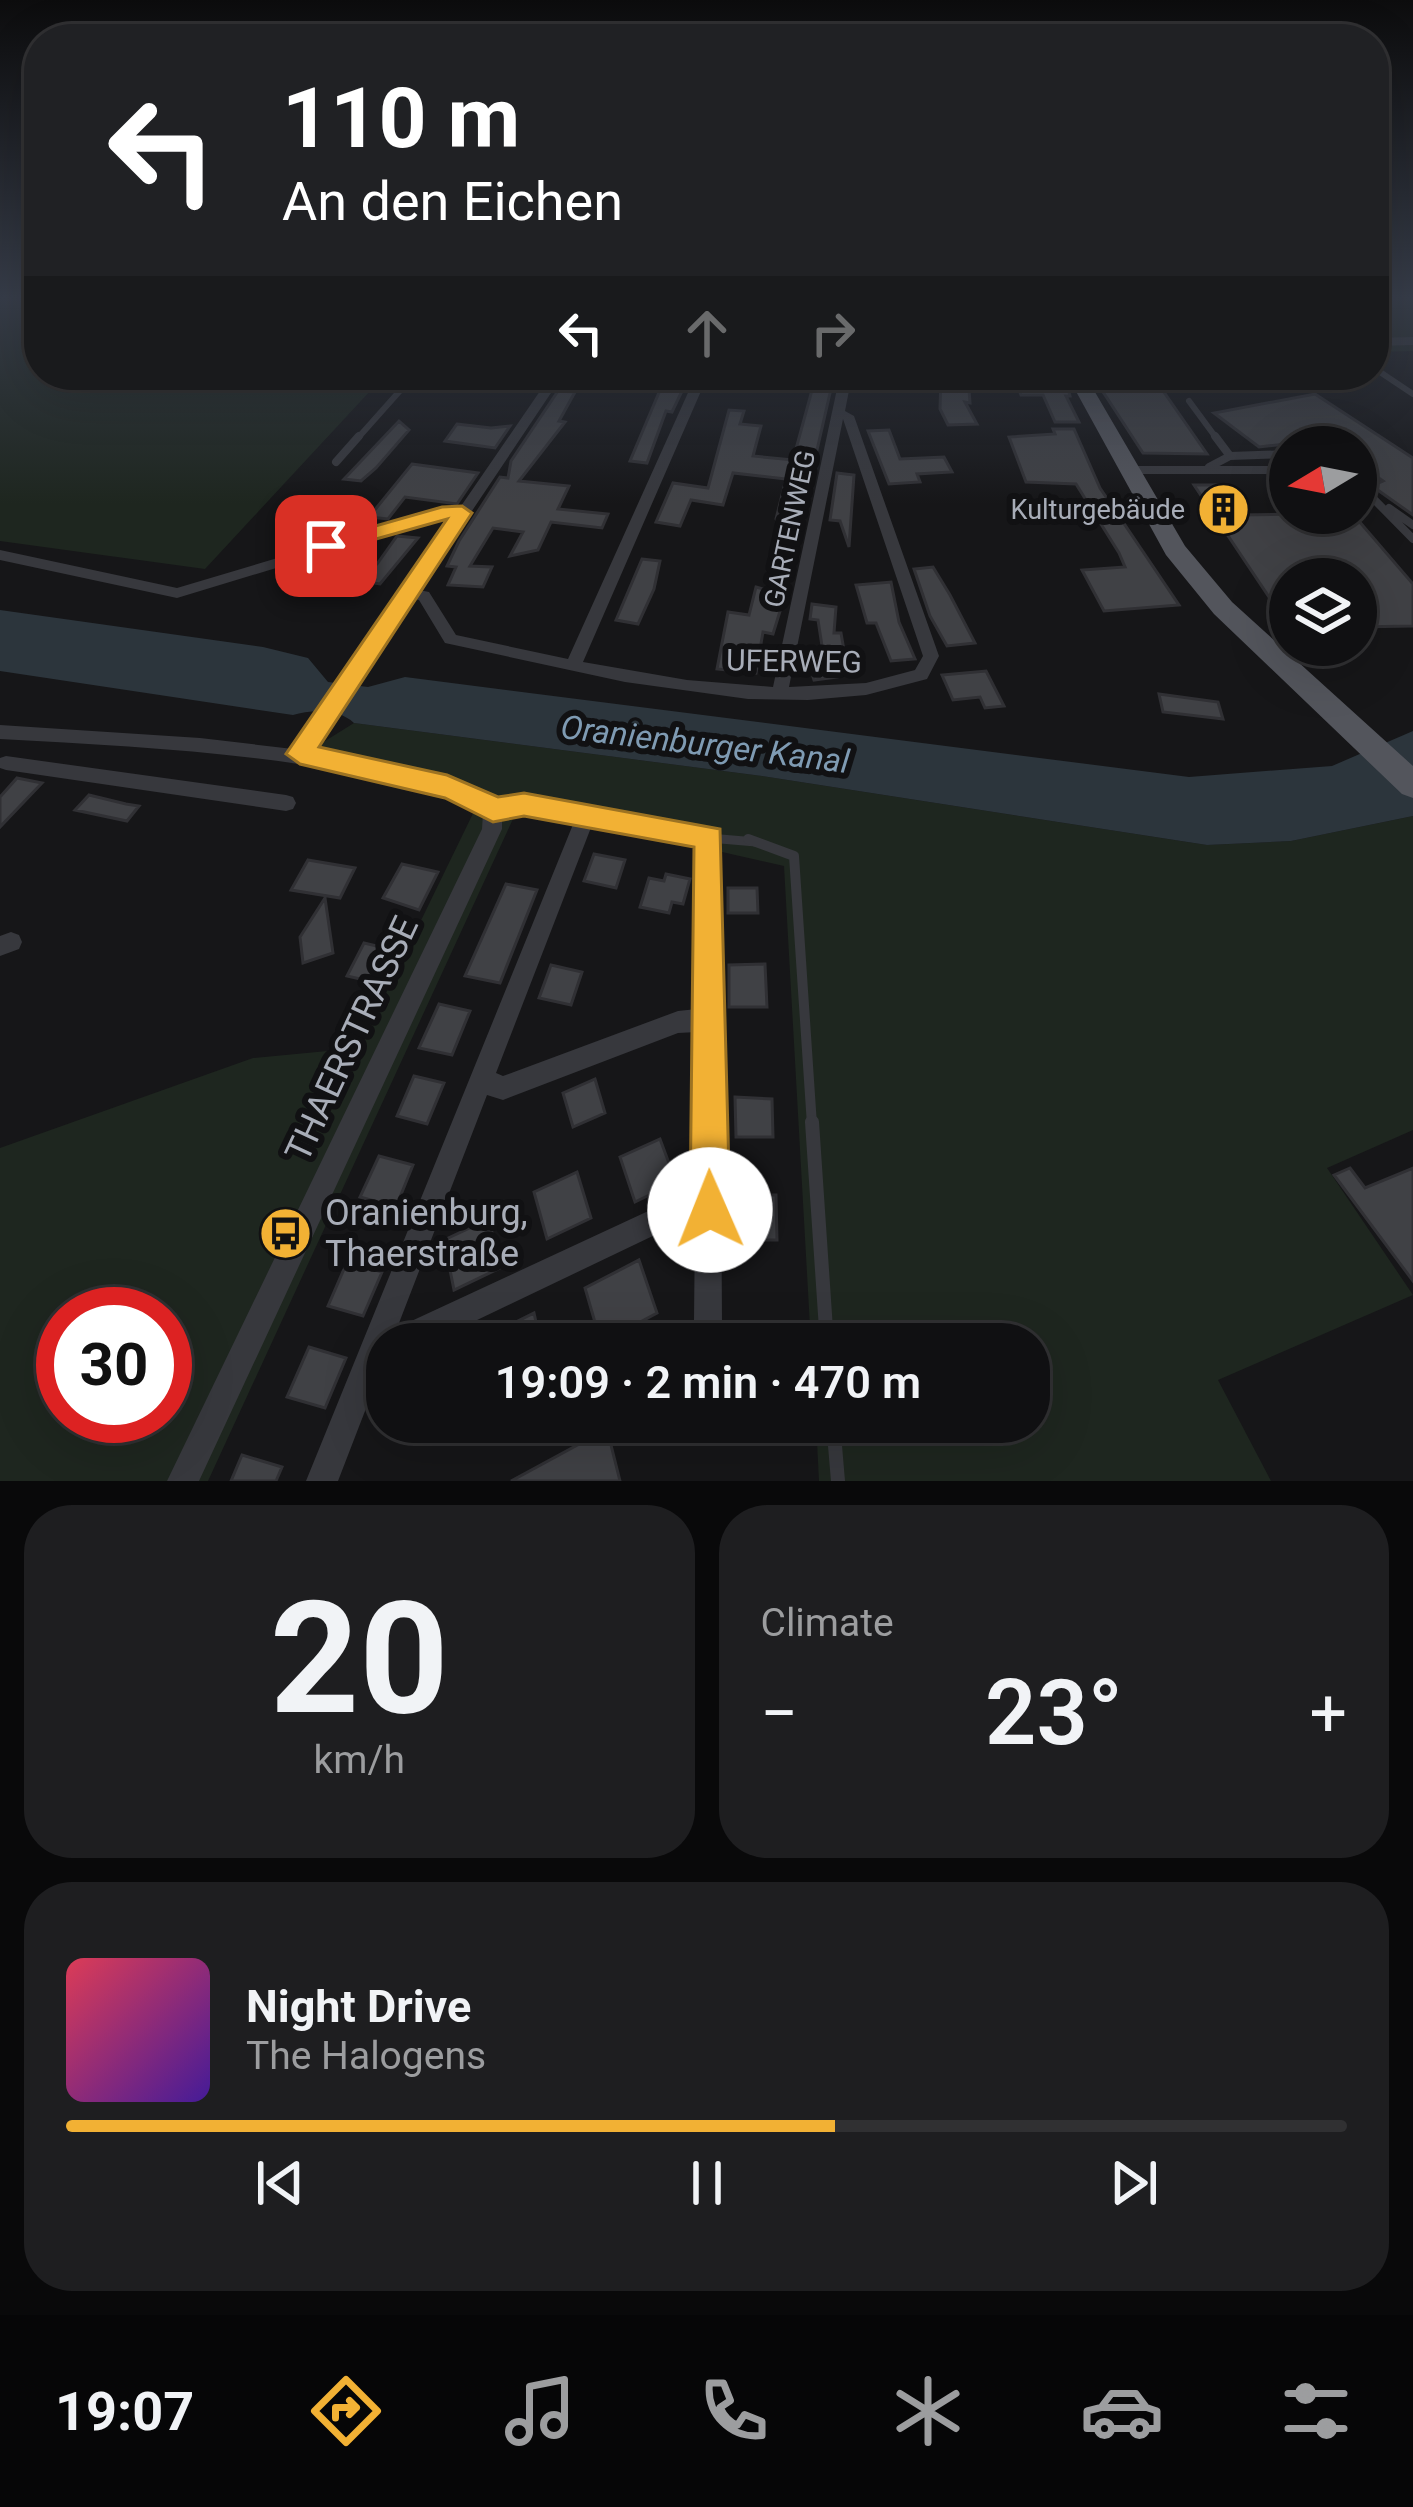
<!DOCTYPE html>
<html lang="en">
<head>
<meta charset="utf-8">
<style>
	:root { --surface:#101012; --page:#1e1e20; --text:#f1f3f6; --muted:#9c9d9f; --line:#303032; --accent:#f2b134 }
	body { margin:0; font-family:Roboto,sans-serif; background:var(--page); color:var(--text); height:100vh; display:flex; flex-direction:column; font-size:45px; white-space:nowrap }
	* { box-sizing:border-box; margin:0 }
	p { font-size:39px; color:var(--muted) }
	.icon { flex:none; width:66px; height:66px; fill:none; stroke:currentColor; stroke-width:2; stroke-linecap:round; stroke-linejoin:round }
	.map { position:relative; height:1481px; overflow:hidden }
	.panel { display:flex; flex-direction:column; gap:24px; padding:24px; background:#09090a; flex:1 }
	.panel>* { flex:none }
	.hud { position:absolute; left:24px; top:24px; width:1365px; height:366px; border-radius:48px; box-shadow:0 12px 48px #0002,0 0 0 3px var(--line); background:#202124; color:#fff; overflow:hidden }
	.needle { width:78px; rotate:260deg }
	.controls { position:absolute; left:1269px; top:426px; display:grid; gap:24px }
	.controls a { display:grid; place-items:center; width:108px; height:108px; border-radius:50%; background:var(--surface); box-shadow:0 12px 48px #0002,0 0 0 3px var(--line); font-size:60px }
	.speed { position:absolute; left:36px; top:1287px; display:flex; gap:24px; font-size:60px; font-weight:700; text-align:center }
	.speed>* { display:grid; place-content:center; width:156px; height:156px; border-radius:50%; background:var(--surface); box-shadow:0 12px 48px #0002,0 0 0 3px var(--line); line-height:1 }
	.speed .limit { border:18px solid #d22; background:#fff; color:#111 }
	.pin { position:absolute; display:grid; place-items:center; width:102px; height:102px; color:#fff; margin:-51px; border-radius:24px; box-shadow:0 6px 18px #0006 }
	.me { position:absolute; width:132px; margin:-66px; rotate:359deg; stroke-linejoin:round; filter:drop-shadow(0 0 9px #0008) }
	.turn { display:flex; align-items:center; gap:42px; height:252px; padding:0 60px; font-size:54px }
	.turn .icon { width:156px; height:156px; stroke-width:2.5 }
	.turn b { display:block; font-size:84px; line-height:102px }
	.lanes { display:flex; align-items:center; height:114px; padding:0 60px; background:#0003; justify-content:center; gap:60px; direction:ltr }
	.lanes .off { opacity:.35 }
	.big { font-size:90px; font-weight:600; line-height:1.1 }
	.panel .widget { flex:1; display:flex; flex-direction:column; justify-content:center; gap:18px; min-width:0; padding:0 42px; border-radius:48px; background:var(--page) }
	.panel .dial { align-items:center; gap:0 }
	.dial b { font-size:156px; line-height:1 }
	.song { display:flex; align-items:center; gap:36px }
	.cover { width:144px; height:144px; border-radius:18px; background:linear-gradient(135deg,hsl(350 70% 55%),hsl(260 70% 35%)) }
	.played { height:12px; border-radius:6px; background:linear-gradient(90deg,var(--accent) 60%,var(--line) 60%) }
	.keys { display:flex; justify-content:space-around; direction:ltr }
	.heat { display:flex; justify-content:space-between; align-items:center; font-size:66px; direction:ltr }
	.panel .tiles { flex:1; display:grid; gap:24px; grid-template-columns:1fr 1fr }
	.widget:last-child { grid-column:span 2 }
	.trip { position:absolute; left:366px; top:1323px; width:684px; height:120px; border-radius:48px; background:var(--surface); box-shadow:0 12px 48px #0002,0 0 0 3px var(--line); font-weight:600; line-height:120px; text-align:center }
	.menu { display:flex; height:192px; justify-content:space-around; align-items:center; background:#060607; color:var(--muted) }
	.menu .icon { width:84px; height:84px }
	.menu .selected { color:var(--accent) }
	.menu b { font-size:54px; color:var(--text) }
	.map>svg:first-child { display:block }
</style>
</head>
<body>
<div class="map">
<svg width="1413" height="1481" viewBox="0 0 1413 1481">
	<rect width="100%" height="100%" fill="#161618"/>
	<path fill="#1e261f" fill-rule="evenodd" d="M0 296H39V375H385L205 569 0 541Z
		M1374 296H1413V351L1374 352Z
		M354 723 762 776 1207 845 1291 841 1413 816V1130L1327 1168 1413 1295 1218 1380 1271 1481H819L816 1422H1029V1344H811L784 866 519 806 208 1481H0V1148L253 1058 359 1048 481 797 293 761ZM63 1314H165V1416H63Z"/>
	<path fill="#2c353c" d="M0 610 263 647 308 658 328 682 368 687 405 677 1189 777 1332 766 1413 731V816L1291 841 1207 845 762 776 354 723C340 709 312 709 293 715L0 671Z"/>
	<path fill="#404145" stroke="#303034" stroke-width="3" d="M941 375H968L970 403 965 402 977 424 948 425 940 409Z
		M1092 375H1152L1207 454 1143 453Z
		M815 379 833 380 796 542 778 540 782 527 776 519 786 479 733 473 723 505 691 500 680 526 656 522 673 483 708 488 729 410 744 411 740 424 761 426 753 456 793 460Z
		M1015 379 1067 384 1070 396H1066L1079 422H1055L1043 395H1021Z
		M663 383 683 389 672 412 666 411 647 463 630 461Z
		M558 391 575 392 559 421 565 422 519 481 569 486 558 509 608 514 602 528 551 522 538 550 510 556 523 532 493 528 470 566 492 567 483 587 448 585 456 567 447 566 459 541 500 477 508 478 511 461Z
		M1315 394 1413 458V515L1372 486 1383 481 1356 462V447H1335L1322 438 1305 441 1295 434 1296 443 1259 447 1214 413Z
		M399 421 409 430 376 468 361 481 344 479Z
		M457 424 491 428 510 426 495 448 445 441Z
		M1053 429H1074L1100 488 1179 605 1104 611 1082 570 1125 567 1119 553 1076 484 1026 482 1009 437 1055 434Z
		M889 430 900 459 944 457 952 472 917 474 920 482 889 484 868 431Z
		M412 464 478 473 457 504 405 497 388 519 369 517Z
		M837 473 854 475 849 547 840 521 830 520Z
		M1194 485H1219L1240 515 1352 513 1413 584V626L1356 627V579H1290V600H1271Z
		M397 536 418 538 380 584 332 577 326 585 298 581 314 561 377 564Z
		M642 559 660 561 654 589 638 624 616 620Z
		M933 567 950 595 975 643 947 646 930 616 914 569Z
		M891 582 899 622 915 659 891 661 876 623H867L856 585Z
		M756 587 785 595 773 634 763 632 756 673 717 669 728 612 749 615Z
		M812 604 836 607 834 633H841L845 656 831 658 837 677 814 680 808 661 824 659 818 620 810 619Z
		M986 671 1004 706 985 708 980 697 953 700 942 675Z
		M1159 694 1218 702 1223 719 1163 712Z
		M17 778 42 783 0 827V797Z
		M89 795 126 804 139 806 127 821 75 810Z
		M594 854 625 860 616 888 584 881Z
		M308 860 355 868 340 898 291 890Z
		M402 864 438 872 419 910 383 898Z
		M666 874 690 879 683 904 672 902 669 913 640 907 649 878 664 881Z
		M506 884 537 890 500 983 465 976Z
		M728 888H757L758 913H728Z
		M325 898 333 953 303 963 300 937Z
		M364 943 398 951 382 984 347 976Z
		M765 964 767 1007H729V965Z
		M551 965 582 972 571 1005 539 998Z
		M439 1004 470 1011 452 1055 419 1048Z
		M414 1076 444 1083 427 1124 397 1116Z
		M595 1079 605 1113 573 1127 563 1093Z
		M735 1097 772 1099 773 1137H736Z
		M660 1139 676 1182 635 1202 620 1157Z
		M379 1156 413 1165 396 1207 360 1197Z
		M1350 1168 1365 1188 1413 1168V1281L1334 1175Z
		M577 1172 591 1218 547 1239 534 1192Z
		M737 1195H776L777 1240H738Z
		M489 1219 500 1268 454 1290 444 1240Z
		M639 1260 657 1313 601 1343 585 1288Z
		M347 1262 382 1272 363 1316 328 1306Z
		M534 1313 541 1344H472Z
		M309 1347 346 1358 325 1408 287 1397Z
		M607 1429 620 1481H511Z
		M242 1455 282 1467 276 1481H231Z"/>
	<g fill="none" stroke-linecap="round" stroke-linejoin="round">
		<path stroke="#37383d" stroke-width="6" d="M1374 368 1413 394
			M1189 401 1217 439
			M357 439 414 375"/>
		<path stroke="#37383d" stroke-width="8" d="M1215 436 1230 456
			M336 462 359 436
			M1209 467 1230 456 1290 454
			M1133 470H1290
			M1356 481 1413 539
			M1389 508 1413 525"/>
		<path stroke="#37383d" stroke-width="9" d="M709 838 756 842"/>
		<path stroke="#37383d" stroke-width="10" d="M748 839 794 856 812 1125"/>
		<path stroke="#37383d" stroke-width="14" d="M812 1122 827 1344
			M833 1422 838 1481"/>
		<path fill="#37383d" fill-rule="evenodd" d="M551 375H563L419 590 429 592 456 635 568 659 696 375H708L583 662 687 680 773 687 840 375H852L845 411 854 416 939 656 927 679 866 695 808 700 748 699 625 682 445 643 419 600 413 599 311 752C367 761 449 768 496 802L523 797 716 832 719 838 722 1321 718 1331 708 1335 698 1331 694 1321 695 1223 682 1222 427 1344H387V1354L338 1481H306L574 822 523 813 502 816V829L199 1481H167L482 829 483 813C454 790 414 786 378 778 254 752 127 746 0 739V725L200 738 293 749 453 517H444L177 598 0 560V550L177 588 438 510 459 509ZM843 419 923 656 915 670 866 683 789 687ZM592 825 699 845 697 1009 678 1011 503 1076 496 1073ZM697 1032 695 1196H681L672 1200 405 1324 399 1323 487 1095 503 1100 678 1033Z
			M1042 375H1082L1083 376C1074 382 1051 381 1042 375Z
			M6 756 286 795 293 797 296 803 293 809 286 811 6 770 0 768V758Z
			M11 932 19 935 22 942 19 949 0 956V936Z"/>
		<path fill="#37383d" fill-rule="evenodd" d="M1413 337V345L1374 346V338Z"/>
		<path fill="#53555c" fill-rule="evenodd" d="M1067 375H1085L1185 546 1232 602 1413 766V798L1402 794 1214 614 1166 555Z"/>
	</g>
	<linearGradient id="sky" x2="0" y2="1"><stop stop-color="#0c0c0d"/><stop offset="0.59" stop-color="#363c48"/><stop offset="1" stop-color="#363c48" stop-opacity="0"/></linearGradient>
	<rect width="1413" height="504" fill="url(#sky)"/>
	<path fill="#f2b134" stroke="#9d7322" stroke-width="3" d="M462 506 472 513 319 747 447 775 498 797 524 793 720 829 730 1210 724 1224 710 1230 696 1224 690 1210 694 847 524 816 493 822 445 798 300 764 286 754 447 519 326 553 315 546 319 542 442 507Z"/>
	<defs>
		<symbol id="building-disc" viewBox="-11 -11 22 22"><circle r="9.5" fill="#f2b134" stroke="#111113"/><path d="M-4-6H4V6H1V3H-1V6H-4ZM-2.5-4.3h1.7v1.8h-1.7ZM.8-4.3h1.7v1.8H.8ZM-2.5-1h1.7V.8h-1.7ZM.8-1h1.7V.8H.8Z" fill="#111"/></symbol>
		<symbol id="bus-disc" viewBox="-11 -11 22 22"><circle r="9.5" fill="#f2b134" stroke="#111113"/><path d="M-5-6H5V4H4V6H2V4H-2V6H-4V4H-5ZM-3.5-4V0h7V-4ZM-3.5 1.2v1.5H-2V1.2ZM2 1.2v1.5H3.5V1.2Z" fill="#111"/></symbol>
	</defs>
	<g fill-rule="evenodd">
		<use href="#building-disc" x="1194" y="480" width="59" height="59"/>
		<use href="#bus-disc" x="256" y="1204" width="59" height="59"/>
	</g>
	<g text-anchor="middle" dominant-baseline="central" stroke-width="12" stroke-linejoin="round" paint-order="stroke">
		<g font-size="27" fill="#a8adb8" stroke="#111113" text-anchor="end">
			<text x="1185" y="510">Kulturgebäude</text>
		</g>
		<g font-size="27" fill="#a8adb8" stroke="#111113">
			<text transform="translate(790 529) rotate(-78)">GARTENWEG</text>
		</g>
		<g font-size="30" fill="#a8adb8" stroke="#111113">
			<text transform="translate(794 661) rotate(1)">UFERWEG</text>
		</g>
		<g font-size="33" font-style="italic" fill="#7f9bb3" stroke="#111113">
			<text transform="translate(705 744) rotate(7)">Oranienburger Kanal</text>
		</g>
		<g font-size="36" fill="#a8adb8" stroke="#111113">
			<text transform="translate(352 1039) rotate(-65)">THAERSTRASSE</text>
		</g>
		<g font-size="36" fill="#a8adb8" stroke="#111113" text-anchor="start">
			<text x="325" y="1213">Oranienburg,<tspan x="325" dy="41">Thaerstraße</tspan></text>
		</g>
	</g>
</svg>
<div class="controls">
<a><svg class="needle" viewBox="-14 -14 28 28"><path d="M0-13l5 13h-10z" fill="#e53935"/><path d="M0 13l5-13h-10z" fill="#9c9d9f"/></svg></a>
<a><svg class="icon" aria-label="layers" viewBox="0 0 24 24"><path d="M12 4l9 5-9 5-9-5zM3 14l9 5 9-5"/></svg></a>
</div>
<div class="speed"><div class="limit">30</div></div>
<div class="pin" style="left:326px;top:546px;background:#d93025"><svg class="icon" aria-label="arrive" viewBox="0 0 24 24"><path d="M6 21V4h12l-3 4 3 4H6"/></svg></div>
<svg class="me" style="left:710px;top:1210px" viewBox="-20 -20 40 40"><circle r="19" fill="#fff"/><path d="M0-13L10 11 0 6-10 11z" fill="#f2b134"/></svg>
<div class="trip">19:09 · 2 min · 470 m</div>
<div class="hud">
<div class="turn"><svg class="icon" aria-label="left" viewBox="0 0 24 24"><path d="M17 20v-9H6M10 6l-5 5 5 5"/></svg><div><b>110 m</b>An den Eichen</div></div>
<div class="lanes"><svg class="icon" aria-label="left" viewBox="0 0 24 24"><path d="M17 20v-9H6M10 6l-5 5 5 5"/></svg><svg class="icon off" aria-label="ahead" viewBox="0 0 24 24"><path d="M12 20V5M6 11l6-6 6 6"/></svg><svg class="icon off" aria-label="right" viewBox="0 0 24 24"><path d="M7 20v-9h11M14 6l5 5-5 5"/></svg></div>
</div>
</div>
<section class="panel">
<div class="tiles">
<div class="widget dial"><b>20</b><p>km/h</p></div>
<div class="widget"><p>Climate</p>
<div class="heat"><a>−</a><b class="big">23°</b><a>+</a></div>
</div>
<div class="widget">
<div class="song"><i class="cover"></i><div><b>Night Drive</b><p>The Halogens</p></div></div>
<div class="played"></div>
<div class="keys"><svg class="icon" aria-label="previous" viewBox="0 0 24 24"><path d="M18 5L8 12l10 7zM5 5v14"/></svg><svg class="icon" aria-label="pause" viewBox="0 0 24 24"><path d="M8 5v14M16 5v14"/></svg><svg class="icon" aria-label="next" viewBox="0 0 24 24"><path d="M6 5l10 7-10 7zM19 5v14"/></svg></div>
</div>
</div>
</section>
<nav class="menu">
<b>19:07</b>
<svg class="icon selected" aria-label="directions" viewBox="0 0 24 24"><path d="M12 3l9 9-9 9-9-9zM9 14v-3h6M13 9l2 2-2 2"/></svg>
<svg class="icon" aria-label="music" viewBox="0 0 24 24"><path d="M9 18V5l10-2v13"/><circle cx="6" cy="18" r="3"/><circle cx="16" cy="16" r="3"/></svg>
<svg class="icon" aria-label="phone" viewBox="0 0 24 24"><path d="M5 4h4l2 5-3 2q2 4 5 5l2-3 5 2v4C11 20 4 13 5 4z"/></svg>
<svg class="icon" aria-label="climate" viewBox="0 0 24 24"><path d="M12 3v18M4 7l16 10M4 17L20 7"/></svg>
<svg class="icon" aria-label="car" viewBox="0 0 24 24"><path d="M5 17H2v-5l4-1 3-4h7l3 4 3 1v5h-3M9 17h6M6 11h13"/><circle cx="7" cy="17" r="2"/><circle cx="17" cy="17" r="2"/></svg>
<svg class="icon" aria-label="filters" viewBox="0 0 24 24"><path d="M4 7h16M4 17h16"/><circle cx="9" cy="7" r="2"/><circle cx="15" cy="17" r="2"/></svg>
</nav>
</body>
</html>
